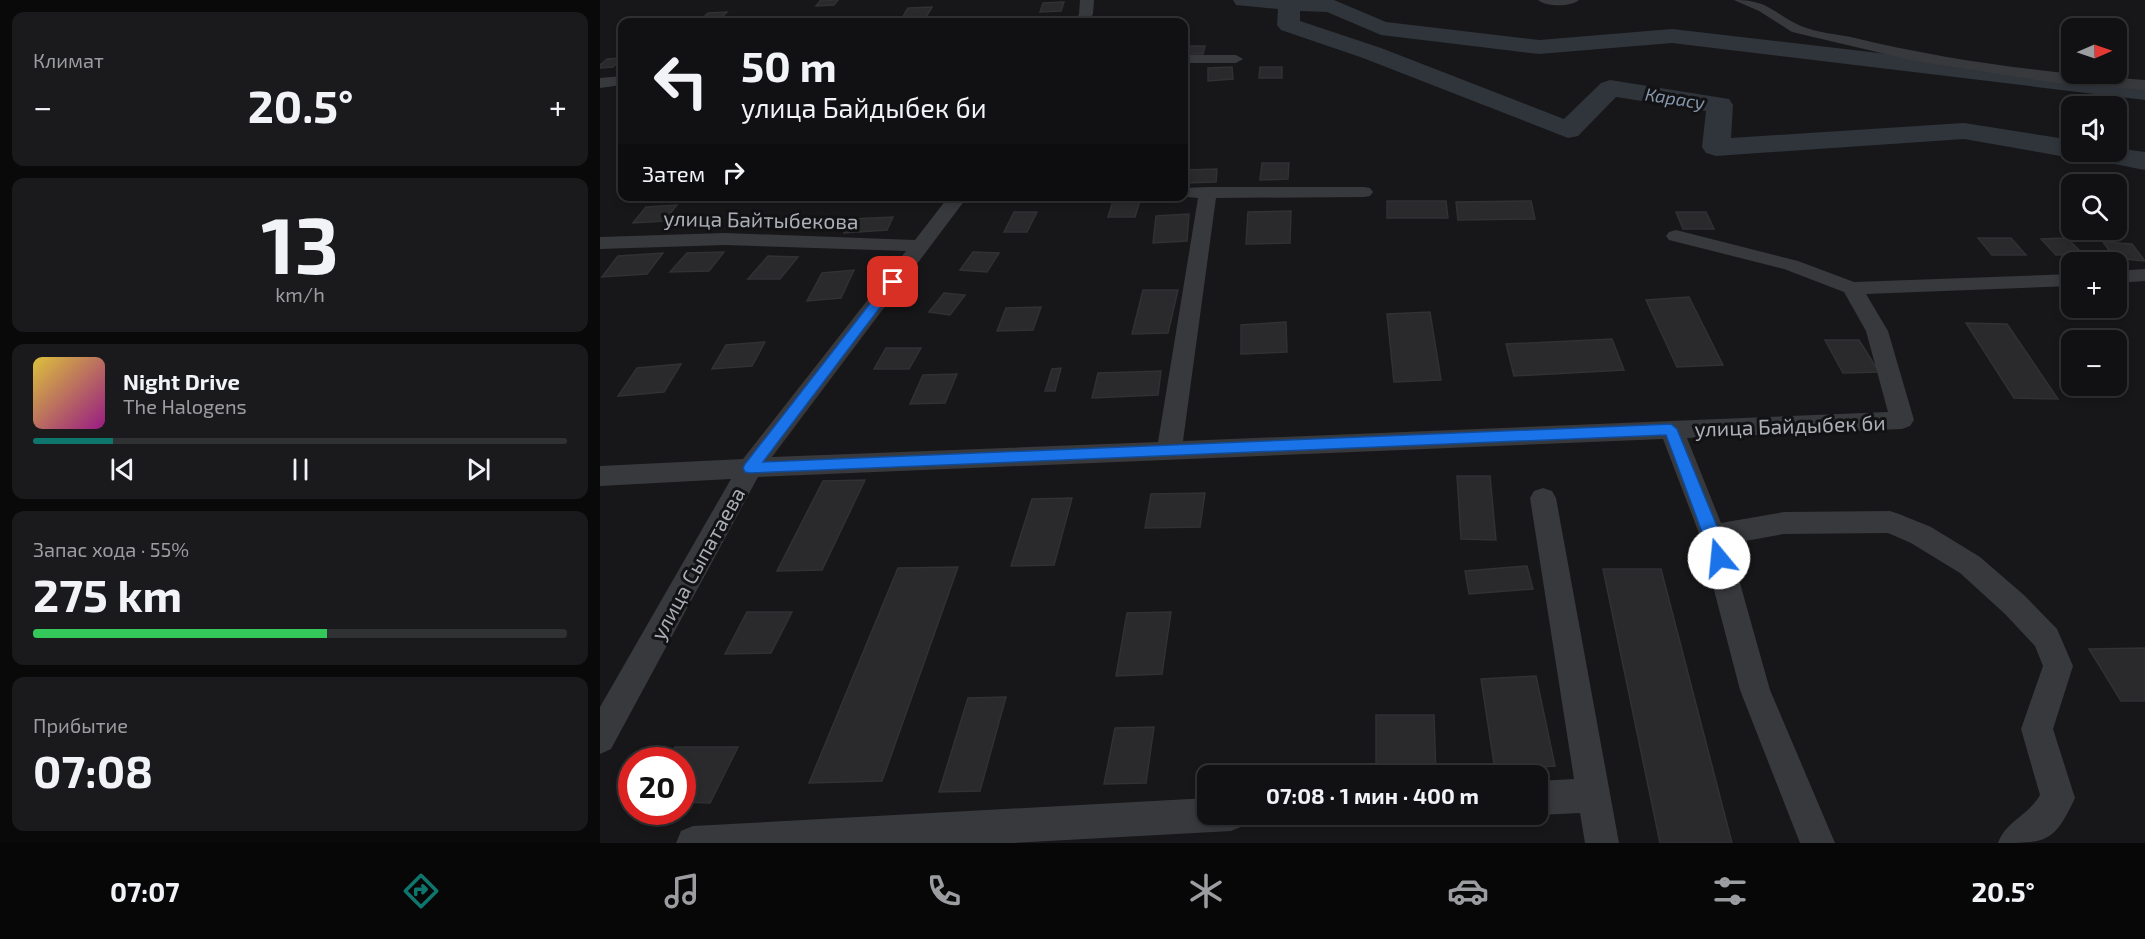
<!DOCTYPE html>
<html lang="ru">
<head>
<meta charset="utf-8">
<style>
	:root { --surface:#111113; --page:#1a1a1c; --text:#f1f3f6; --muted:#9c9da0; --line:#303133; --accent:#0f766e }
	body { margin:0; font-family:"Exo 2",sans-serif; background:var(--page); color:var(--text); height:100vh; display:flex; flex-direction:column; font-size:22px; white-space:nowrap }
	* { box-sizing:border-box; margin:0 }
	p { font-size:20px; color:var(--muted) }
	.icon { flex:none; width:33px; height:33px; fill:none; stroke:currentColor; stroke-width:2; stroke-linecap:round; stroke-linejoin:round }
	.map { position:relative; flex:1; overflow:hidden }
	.side { display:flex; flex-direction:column; gap:12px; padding:12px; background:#09090a; width:600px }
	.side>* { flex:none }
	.top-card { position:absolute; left:18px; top:18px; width:570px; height:183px; border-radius:12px; box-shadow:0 3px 9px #0003,0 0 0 2px var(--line); background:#111113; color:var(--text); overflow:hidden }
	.needle { width:39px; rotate:88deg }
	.controls { position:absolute; left:1461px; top:18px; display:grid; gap:12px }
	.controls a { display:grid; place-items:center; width:66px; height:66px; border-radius:12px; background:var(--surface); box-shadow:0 3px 9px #0003,0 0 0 2px var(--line); font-size:30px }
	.speed { position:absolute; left:18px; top:747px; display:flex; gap:12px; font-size:30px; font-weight:700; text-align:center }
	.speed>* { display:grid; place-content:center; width:78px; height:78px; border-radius:50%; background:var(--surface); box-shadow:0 3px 9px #0003,0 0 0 2px var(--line); line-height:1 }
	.speed .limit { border:9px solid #d22; background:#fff; color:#111 }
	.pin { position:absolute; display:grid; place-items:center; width:51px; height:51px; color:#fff; margin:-26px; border-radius:12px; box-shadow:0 3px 9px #0006 }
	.me { position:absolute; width:66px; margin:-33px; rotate:343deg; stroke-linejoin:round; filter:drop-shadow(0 0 4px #0008) }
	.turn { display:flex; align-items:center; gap:21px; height:126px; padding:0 24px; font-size:27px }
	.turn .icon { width:78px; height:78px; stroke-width:2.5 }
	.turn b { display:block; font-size:42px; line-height:51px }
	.then { display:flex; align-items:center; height:57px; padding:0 24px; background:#0003; gap:12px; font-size:22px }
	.big { font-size:45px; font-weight:700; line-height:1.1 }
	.side .card { flex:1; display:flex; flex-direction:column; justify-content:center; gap:9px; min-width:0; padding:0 21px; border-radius:12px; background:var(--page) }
	.side .dial { align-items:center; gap:0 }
	.dial b { font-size:78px; line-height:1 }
	.song { display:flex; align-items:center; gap:18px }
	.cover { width:72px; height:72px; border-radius:9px; background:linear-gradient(135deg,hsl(50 70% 55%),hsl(310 70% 35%)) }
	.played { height:6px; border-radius:3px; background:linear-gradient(90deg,var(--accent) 15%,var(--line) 15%) }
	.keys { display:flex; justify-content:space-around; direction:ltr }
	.heat { display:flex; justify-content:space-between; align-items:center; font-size:33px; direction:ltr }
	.charge { height:9px; border-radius:4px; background:linear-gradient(90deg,#34c759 55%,var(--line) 0) }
	.trip { position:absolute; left:597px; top:765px; width:351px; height:60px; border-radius:12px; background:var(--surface); box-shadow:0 3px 9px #0003,0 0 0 2px var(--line); font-weight:700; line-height:60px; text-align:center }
	.menu { display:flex; height:96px; justify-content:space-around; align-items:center; background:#070708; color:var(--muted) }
	.menu .icon { width:42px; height:42px }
	.menu .current { color:var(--accent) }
	.menu b { font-size:27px; color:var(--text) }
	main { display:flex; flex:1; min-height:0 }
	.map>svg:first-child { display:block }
</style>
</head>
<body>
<main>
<section class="side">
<div class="card"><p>Климат</p>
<div class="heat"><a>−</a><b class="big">20.5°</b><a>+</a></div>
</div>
<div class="card dial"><b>13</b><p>km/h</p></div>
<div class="card">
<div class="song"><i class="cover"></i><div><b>Night Drive</b><p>The Halogens</p></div></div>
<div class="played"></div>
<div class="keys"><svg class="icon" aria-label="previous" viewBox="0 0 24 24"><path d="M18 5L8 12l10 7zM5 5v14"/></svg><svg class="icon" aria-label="pause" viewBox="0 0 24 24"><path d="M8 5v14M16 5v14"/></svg><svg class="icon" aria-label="next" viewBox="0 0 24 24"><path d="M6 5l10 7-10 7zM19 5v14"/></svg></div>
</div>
<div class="card"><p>Запас хода · 55%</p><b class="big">275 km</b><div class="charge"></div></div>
<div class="card"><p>Прибытие</p><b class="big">07:08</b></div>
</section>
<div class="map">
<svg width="1545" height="843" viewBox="0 0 1545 843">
	<rect width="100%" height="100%" fill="#171719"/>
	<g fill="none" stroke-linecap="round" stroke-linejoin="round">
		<path fill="#2f353b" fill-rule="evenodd" d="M633 0H734L786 22 939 40 1072 29 1545 84V100L1072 43 939 54 781 35 727 12 700 11V21L781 48 964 119 1001 83 1010 80 1129 99 1133 105 1131 138 1364 123 1472 140V152H1516V148L1545 152V170C1533 168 1479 156 1472 158L1364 139 1116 156 1106 153 1102 147 1106 111 1016 97 978 136 968 138 763 58 681 30 677 25 678 9 636 5Z"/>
	</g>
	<path fill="#2a2a2c" stroke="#313134" stroke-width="1.5" d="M221 0H238L234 5 216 6Z
		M464 2 461 11 440 12 443 3Z
		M332 7 326 17 302 18 308 8Z
		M127 12 118 21 99 22 108 13Z
		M76 17 70 22H43L48 18Z
		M586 46H605L603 54H584Z
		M22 58 13 67 0 68V65L7 59Z
		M632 67 633 79 608 81V68Z
		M660 67H682V78H659Z
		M662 163H689L688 179 660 180Z
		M617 169 616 182 585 183 587 170Z
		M513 201H540L535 217H508Z
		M787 201H846L848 218H787Z
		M931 201 935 219 858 220 856 202Z
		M77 205 64 221 33 223 46 207Z
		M691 211 690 243 646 244 648 212Z
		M414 212H437L427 232H404Z
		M1076 212H1106L1114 229H1083Z
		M589 214 587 241 553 243 556 216Z
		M293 217 287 230 244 233 251 219Z
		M1378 238H1411L1426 255H1392Z
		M1467 238 1483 254 1456 255 1441 239Z
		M1503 242 1532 244 1545 261 1515 258Z
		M124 252 109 271 70 272 87 253Z
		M373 252 399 253 387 272 360 270Z
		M63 253 47 274 2 277 18 256Z
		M168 256 198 257 180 279H148Z
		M254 270 241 298 207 301 222 273Z
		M543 290H578L568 333 532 334Z
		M344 293 365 295 350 315 329 312Z
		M1089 297 1123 365 1077 367 1046 300Z
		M441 307 433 330 397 331 406 308Z
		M830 312 841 380 794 382 787 314Z
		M686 322 687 352 641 354V325Z
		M1366 323 1407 324 1458 399 1414 398Z
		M1012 339 1024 370 914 376 906 344Z
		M1225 340H1259L1279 372 1243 373Z
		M165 342 152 366 112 369 126 345Z
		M286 348H321L309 369H274Z
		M81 364 64 392 18 396 37 368Z
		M461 368 455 391H445L452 369Z
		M561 371 558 395 492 398 498 373Z
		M357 374 345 403 310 404 323 375Z
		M857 476H890L896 540 861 539Z
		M265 480 222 570 177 571 223 481Z
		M605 493 600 527 545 528 551 494Z
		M472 498 454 565 411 566 432 499Z
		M927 566 933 589 869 594 865 571Z
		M358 567 282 781 209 783 298 568Z
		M1003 569H1061L1132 843H1060Z
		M147 612H192L171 653 125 654Z
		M571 612 562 674 516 676 527 613Z
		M1545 648V701H1521L1489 649Z
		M936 676 955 766 895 770 881 679Z
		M406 697 380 791 339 792 368 698Z
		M776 715H834L836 776H776Z
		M554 727 546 783 504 784 515 728Z
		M75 747H138L110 803 82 802V760H68Z"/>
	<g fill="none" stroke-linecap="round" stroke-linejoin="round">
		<path fill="#38393d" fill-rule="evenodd" d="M480 0H494L493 14 488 22H475L479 14Z
			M938 0H979C971 7 946 7 938 0Z
			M1134 0C1170 0 1172 13 1201 26 1217 33 1238 34 1255 38 1350 61 1447 73 1545 80V90L1456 83 1315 61 1192 32 1159 11Z
			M584 55H636L643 59 636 63H584Z
			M22 76V85L0 88V78Z
			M608 187H764L770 188 773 192 770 196 764 197 616 198 583 441 1288 412 1266 331 1244 292 1184 269 1069 240 1066 236 1069 232 1076 230 1198 261 1254 282 1472 274V286L1266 294 1288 331 1314 420 1310 426 1302 429 1087 438 1121 523 1184 512 1290 511 1299 514 1331 527 1380 557 1425 596 1457 629 1473 666 1453 729 1475 798C1454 843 1447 843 1398 843 1406 821 1428 816 1440 795L1421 729 1443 666 1435 646 1405 614 1360 573 1311 543 1288 533 1184 534 1129 544 1170 690 1235 843H1200L1140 690 1100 536 1063 439 158 477 11 749 0 754V707L131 479 0 486V466L143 459 306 251 125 245 0 249V237L125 233 315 240 349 196H368L172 457 558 442 598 198 577 196H584V188Z
			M1545 269V281L1516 283V271Z
			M943 488 952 491 956 498 1019 843H985L980 813 938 815 937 814 938 781 974 779 930 498 934 491Z
			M608 798V814H648L643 826 631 831 413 843H76L81 831 93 826Z"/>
	</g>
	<path fill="#1a73e8" stroke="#114b97" stroke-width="1.5" d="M293 278 297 279V285L163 462 1071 424 1077 429 1121 536 1127 558 1125 562 1119 564 1113 562 1066 435 150 473 145 472 143 468 145 464 289 279Z"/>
	<g text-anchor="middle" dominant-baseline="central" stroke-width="6" stroke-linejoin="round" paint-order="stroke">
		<g font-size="18" font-style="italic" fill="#8698ae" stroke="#121214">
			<text transform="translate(1075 98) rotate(9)">Карасу</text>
		</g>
		<g font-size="21" fill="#abaeb7" stroke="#121214">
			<text transform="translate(161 219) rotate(1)">улица Байтыбекова</text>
			<text transform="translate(1190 425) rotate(-2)">улица Байдыбек би</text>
			<text transform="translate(97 563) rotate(-61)">улица Сыпатаева</text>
		</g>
	</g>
</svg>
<div class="controls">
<a><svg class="needle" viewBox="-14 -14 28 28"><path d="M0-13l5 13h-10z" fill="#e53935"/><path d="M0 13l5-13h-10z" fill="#9c9da0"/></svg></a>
<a><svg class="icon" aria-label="sound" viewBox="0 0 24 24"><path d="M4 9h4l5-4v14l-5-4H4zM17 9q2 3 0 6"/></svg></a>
<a><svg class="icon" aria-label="search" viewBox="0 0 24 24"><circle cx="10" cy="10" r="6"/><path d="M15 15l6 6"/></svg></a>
<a>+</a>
<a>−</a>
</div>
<div class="speed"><div class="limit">20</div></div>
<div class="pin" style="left:293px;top:282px;background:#d93025"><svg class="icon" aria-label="arrive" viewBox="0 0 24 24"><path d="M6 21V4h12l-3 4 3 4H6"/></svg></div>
<svg class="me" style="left:1119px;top:558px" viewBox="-20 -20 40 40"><circle r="19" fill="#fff"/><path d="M0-13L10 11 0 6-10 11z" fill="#1a73e8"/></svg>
<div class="trip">07:08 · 1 мин · 400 m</div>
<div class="top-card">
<div class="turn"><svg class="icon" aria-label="left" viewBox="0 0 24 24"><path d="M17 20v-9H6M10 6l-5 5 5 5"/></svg><div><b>50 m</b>улица Байдыбек би</div></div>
<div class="then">Затем<svg class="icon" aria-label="right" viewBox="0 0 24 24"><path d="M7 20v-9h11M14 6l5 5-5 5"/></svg></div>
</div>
</div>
</main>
<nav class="menu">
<b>07:07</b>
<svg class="icon current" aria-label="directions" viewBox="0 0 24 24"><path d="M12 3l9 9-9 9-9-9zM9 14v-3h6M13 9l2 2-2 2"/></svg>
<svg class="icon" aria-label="music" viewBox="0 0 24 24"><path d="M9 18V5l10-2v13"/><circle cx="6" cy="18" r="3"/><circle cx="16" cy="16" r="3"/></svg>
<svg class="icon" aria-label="phone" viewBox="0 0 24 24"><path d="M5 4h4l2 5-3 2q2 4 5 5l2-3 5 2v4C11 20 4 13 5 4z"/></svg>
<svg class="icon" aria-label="climate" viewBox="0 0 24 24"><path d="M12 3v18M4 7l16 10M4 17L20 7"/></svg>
<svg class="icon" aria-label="car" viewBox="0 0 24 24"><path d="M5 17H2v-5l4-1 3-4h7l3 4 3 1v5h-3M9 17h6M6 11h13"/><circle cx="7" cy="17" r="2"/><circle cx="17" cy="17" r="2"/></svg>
<svg class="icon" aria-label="filters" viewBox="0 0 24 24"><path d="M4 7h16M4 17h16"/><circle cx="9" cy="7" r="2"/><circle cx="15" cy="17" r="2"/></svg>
<b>20.5°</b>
</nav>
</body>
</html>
